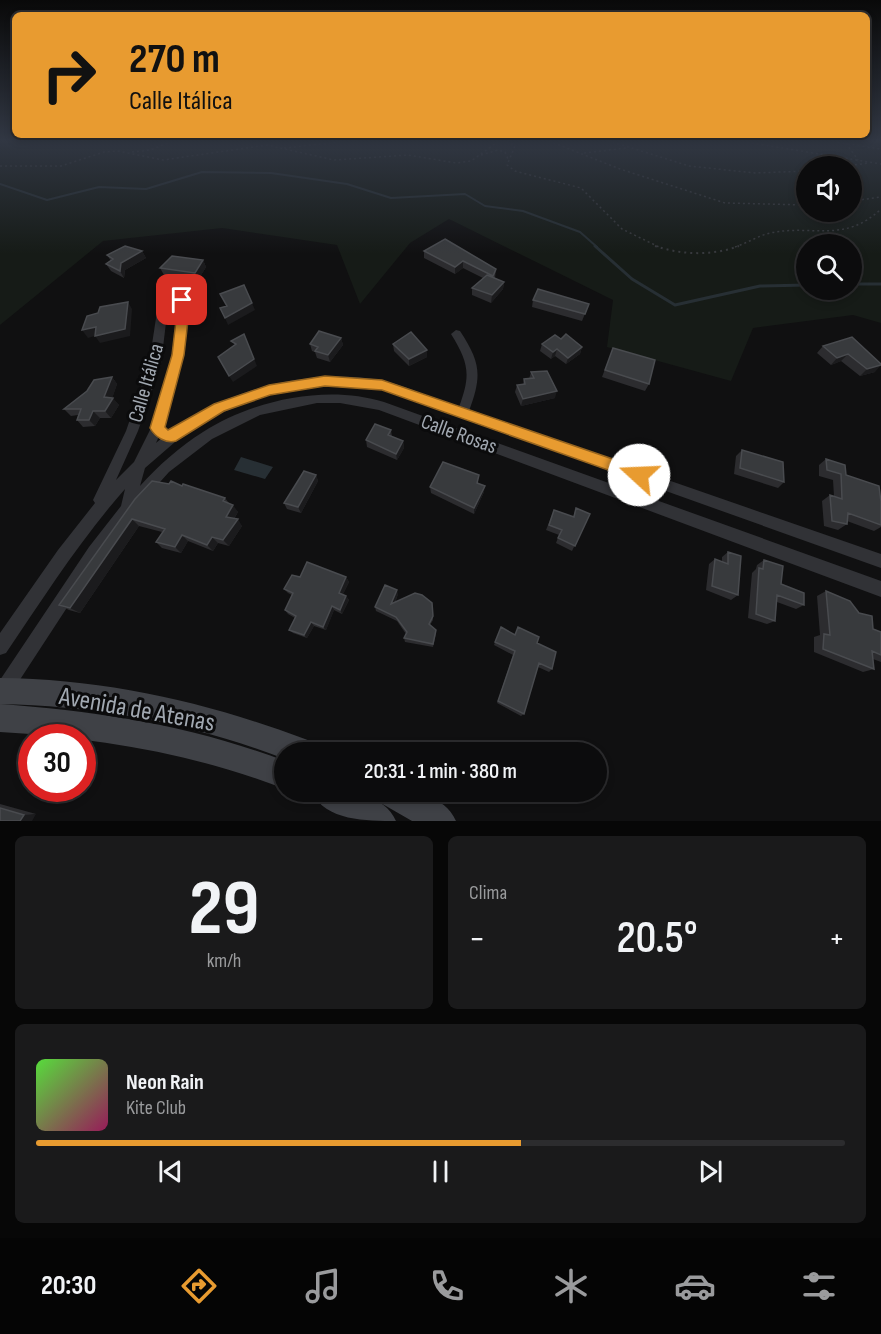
<!DOCTYPE html>
<html lang="es">
<head>
<meta charset="utf-8">
<style>
	:root { --surface:#0c0c0d; --page:#1a1a1b; --text:#f1f3f6; --muted:#9a9b9d; --line:#2c2c2e; --accent:#e89b30 }
	body { margin:0; font-family:"Sofia Sans Condensed",sans-serif; background:var(--page); color:var(--text); height:100vh; display:flex; flex-direction:column; font-size:22px; white-space:nowrap }
	* { box-sizing:border-box; margin:0 }
	p { font-size:20px; color:var(--muted) }
	.icon { flex:none; width:33px; height:33px; fill:none; stroke:currentColor; stroke-width:2; stroke-linecap:round; stroke-linejoin:round }
	.map { position:relative; height:821px; overflow:hidden }
	.side { display:flex; flex-direction:column; gap:15px; padding:15px; background:#070707; flex:1 }
	.side>* { flex:none }
	.banner { position:absolute; left:12px; top:12px; width:858px; height:126px; border-radius:9px; box-shadow:0 3px 9px #0003,0 0 0 2px var(--line); background:#e89b30; color:#111; overflow:hidden }
	.controls { position:absolute; left:796px; top:156px; display:grid; gap:12px }
	.controls a { display:grid; place-items:center; width:66px; height:66px; border-radius:50%; background:var(--surface); box-shadow:0 3px 9px #0003,0 0 0 2px var(--line); font-size:30px }
	.speed { position:absolute; left:18px; top:724px; display:flex; gap:12px; font-size:30px; font-weight:700; text-align:center }
	.speed>* { display:grid; place-content:center; width:78px; height:78px; border-radius:50%; background:var(--surface); box-shadow:0 3px 9px #0003,0 0 0 2px var(--line); line-height:1 }
	.speed .limit { border:9px solid #d22; background:#fff; color:#111 }
	.pin { position:absolute; display:grid; place-items:center; width:51px; height:51px; color:#fff; margin:-26px; border-radius:12px; box-shadow:0 3px 9px #0006 }
	.me { position:absolute; width:66px; margin:-33px; rotate:290deg; stroke-linejoin:round; filter:drop-shadow(0 0 4px #0008) }
	.turn { display:flex; align-items:center; gap:21px; height:126px; padding:0 18px; font-size:27px }
	.turn .icon { width:78px; height:78px; stroke-width:2.5 }
	.turn b { display:block; font-size:42px; line-height:51px }
	.big { font-size:45px; font-weight:600; line-height:1.1 }
	.side .card { flex:1; display:flex; flex-direction:column; justify-content:center; gap:9px; min-width:0; padding:0 21px; border-radius:9px; background:var(--page) }
	.side .dial { align-items:center; gap:0 }
	.dial b { font-size:78px; line-height:1 }
	.song { display:flex; align-items:center; gap:18px }
	.cover { width:72px; height:72px; border-radius:9px; background:linear-gradient(135deg,hsl(110 70% 55%),hsl(330 70% 35%)) }
	.played { height:6px; border-radius:3px; background:linear-gradient(90deg,var(--accent) 60%,var(--line) 60%) }
	.keys { display:flex; justify-content:space-around; direction:ltr }
	.heat { display:flex; justify-content:space-between; align-items:center; font-size:33px; direction:ltr }
	.side .tiles { flex:1; display:grid; gap:15px; grid-template-columns:1fr 1fr }
	.card:last-child { grid-column:span 2 }
	.trip { position:absolute; left:274px; top:742px; width:333px; height:60px; border-radius:30px; background:var(--surface); box-shadow:0 3px 9px #0003,0 0 0 2px var(--line); font-weight:600; line-height:60px; text-align:center }
	.menu { display:flex; height:96px; justify-content:space-around; align-items:center; background:#050505; color:var(--muted) }
	.menu .icon { width:42px; height:42px }
	.menu .active { color:var(--accent) }
	.menu b { font-size:27px; color:var(--text) }
	.map>svg:first-child { display:block }
</style>
</head>
<body>
<div class="map">
<svg width="881" height="821" viewBox="0 0 881 821">
	<rect width="100%" height="100%" fill="#101011"/>
	<path fill="#161b17" fill-rule="evenodd" d="M0 139H881V323L853 315 753 328 731 381 607 347 613 300 449 219 410 243 360 304 337 245 222 228 103 241 0 325ZM807 166H852V212H807ZM807 244H852V290H807Z"/>
	<path fill="#272f34" d="M241 457 273 467 265 479 234 470Z"/>
	<g fill="none" stroke-linecap="round" stroke-linejoin="round">
		<path stroke="#272f34" stroke-width="2" d="M0 184 47 200 99 187 146 189 202 172 271 173 347 184 391 198 465 194 485 206 523 211 580 232 597 247"/>
		<path stroke="#272f34" stroke-width="3" d="M595 246 632 279 675 305 760 286 807 285
			M852 284H881"/>
		<path stroke="#37393d" stroke-width="1.5" stroke-dasharray="2 3" stroke-linecap="butt" d="M544 139 620 169 725 203 807 205
			M603 139 689 166 755 173 807 171
			M727 139 881 164
			M818 139 881 149
			M846 143 858 160
			M284 148 367 139
			M132 152 150 150 178 139
			M584 153 626 148
			M481 155 498 150 505 152 508 159
			M0 166H61L104 152 118 151 163 160 267 145 334 160 408 155 456 163 471 161 499 141 510 142 515 146 507 165 515 171 581 188 622 229 659 247
			M845 166 869 163
			M852 201 881 197
			M735 247C747 243 758 236 770 233 812 224 844 244 881 209"/>
		<path stroke="#37393d" stroke-width="2" stroke-dasharray="2 4" stroke-linecap="butt" d="M655 246C682 255 712 256 739 246"/>
		<path fill="#313236" fill-rule="evenodd" d="M179 296 189 303C184 350 177 400 156 443 215 392 303 367 380 380 405 385 434 399 459 407 471 375 469 363 451 334L456 330 460 331C481 363 482 376 469 411L881 554V568L381 389 346 385H324L267 395 219 414 175 442 145 468 140 486C158 466 179 447 203 432 253 400 326 384 384 402L881 581V597L379 410 340 403H317L260 415 212 439 169 472 133 512 100 557 6 701 0 704V680L89 547 121 506 125 489C80 540 44 597 6 653L0 655V633L58 550 95 503 93 500 126 431 149 364 158 305 167 298ZM177 302 179 304 173 355 151 428 134 462 116 480 138 431 161 364 168 306Z"/>
		<path fill="#3f4146" fill-rule="evenodd" d="M0 678C106 679 206 702 305 739L315 743 319 753H285V759C194 724 98 706 0 704Z
			M0 704C98 711 193 726 285 761V789C192 753 98 738 0 732Z
			M312 792C341 792 383 790 396 821 367 821 325 821 312 792Z
			M374 792C403 792 443 790 456 821H412L379 802Z"/>
	</g>
	<path fill="#2c2c2f" d="M142 251 146 258 125 270 124 278 111 271 106 264 111 261 107 255Z
		M424 251 496 269 495 278 504 282 503 289 491 303 472 295V288L483 278 463 268 455 274 424 258Z
		M203 260 206 267 198 280 164 275 160 268Z
		M533 300 589 304 582 321 532 307Z
		M852 337 875 372 860 376 841 361 831 365 817 353 823 346Z
		M341 338 343 345 330 362 317 358 315 352 312 351 310 344Z
		M561 339 582 347 580 354 566 364 555 356 551 359 540 351 542 344Z
		M393 344 427 350V357L409 366 394 351Z
		M613 348 649 384 645 391 602 377Z
		M531 372 555 398 521 406 515 392 517 385 523 384 524 379H529Z
		M112 377 117 384 112 398 119 405 111 418H100L95 426 83 427 77 420 78 415 71 416 64 409Z
		M391 430 392 437 403 441 404 448 397 460 367 447 366 440Z
		M742 450 784 482 778 488 734 474 736 456Z
		M826 459 881 502V527L874 531 847 521V524L838 530 824 526 822 501 830 495 834 496 833 480 819 476V465Z
		M316 475 318 481 301 513 287 509 284 503Z
		M478 484 484 492 474 514 431 493 430 487Z
		M182 486 225 498 229 503 238 512 234 519 242 526 229 546 218 543 213 551 188 541 181 553 162 548 156 542 162 532 139 526 80 613 69 610 59 605 135 499Z
		M576 508 590 514 572 551 556 543 559 535 546 530 554 510 573 517Z
		M728 552 738 595 731 600 706 590 709 564 715 559 722 562V557Z
		M764 560 781 584 804 605 796 609 777 602 775 621 767 624 748 618 752 573 756 569 757 565Z
		M300 577H346L349 582 343 594 346 596 349 600 342 614 334 610 326 630 314 626 307 638 293 633 289 630 295 618 288 614 285 610 292 595 288 593 284 589Z
		M826 591 859 613 873 629 881 632V662L873 659 874 669 863 672 814 652V637L820 635 817 596Z
		M398 594 395 603H432L433 620 430 625 436 630V633L433 647 405 642 404 638 406 634 397 621 376 611 375 607Z
		M501 627 515 635 537 643 552 669 549 672 538 667 524 714 521 716 497 703 513 655 494 645Z
		M0 804 36 814 0 821Z"/>
	<path fill="#1b1b1d" d="M142 251 146 258 125 270 124 278 120 271 121 263Z
		M203 260 206 267 198 280 195 273Z
		M463 261V268L455 274V267Z
		M504 282 503 289 491 303 492 295Z
		M128 302 132 309 130 336 100 343 95 336Z
		M252 303 255 310 228 325 225 318Z
		M96 327 101 334 88 338 82 330Z
		M244 334 257 366 233 382 229 376Z
		M341 338 343 345 330 362 328 355Z
		M582 347 580 354 566 364 568 358Z
		M557 349 555 356 551 359 553 352Z
		M427 350V357L409 366V359Z
		M848 354 841 361 831 365 837 358Z
		M881 365 875 372 860 376 867 369Z
		M112 377 117 384 111 402 113 398 119 405 111 418 105 411 104 397Z
		M557 391 555 398 521 406 523 399Z
		M93 411 100 418 95 426 89 420Z
		M403 441 404 448 397 460 396 454Z
		M316 475 318 481 301 513 298 507Z
		M485 486 484 492 474 514V508Z
		M233 505 238 512 231 523 226 517Z
		M132 519 139 526 80 613 70 608Z
		M238 519 242 526 229 546 223 540Z
		M182 535 188 541 181 553 175 547Z
		M212 537 218 543 213 551 207 545Z
		M346 577 349 582 341 598 339 593Z
		M397 590 398 594 392 609 391 604Z
		M346 596 349 600 342 614 340 610Z
		M332 606 334 610 326 630 323 627Z
		M311 622 314 626 307 638 304 635Z
		M36 814 32 821H20L24 815Z"/>
	<path fill="#383a3d" stroke="#494b4f" stroke-width="1.5" d="M445 239 496 269 493 276 463 261 455 267 424 251Z
		M125 246 142 251 121 263 120 271 106 264 113 259 107 255Z
		M172 256 203 260 195 273 160 268Z
		M487 275 504 282 492 295 472 288Z
		M244 285 252 303 225 318 220 308 227 306 220 294Z
		M538 289 589 304 585 314 533 300Z
		M128 302 125 329 95 336 96 327 82 330 87 316 98 313 100 307Z
		M319 331 341 338 328 355 315 351 318 347 310 344Z
		M411 332 427 350 409 359 393 344Z
		M244 334 254 359 229 376 218 357 236 344 231 341Z
		M566 334 582 347 568 358 557 349 553 352 542 344 555 335 561 339Z
		M852 337 881 364V365L867 369 848 354 837 358 823 346Z
		M613 348 655 360 649 384 605 370Z
		M547 371 557 391 523 399 517 385 525 384 524 379 534 378 531 372Z
		M112 377 104 397 113 398 105 411H93L89 420H77L81 409H64L87 391 94 380Z
		M375 424 391 430 388 435 403 441 396 454 366 440Z
		M742 450 783 462 784 482 740 468Z
		M826 459 845 465 846 475 879 486 881 502V525L848 513 847 524 832 521 830 495 842 499 841 474 827 470Z
		M443 462 479 475 477 483 485 486 474 508 430 487Z
		M304 471 316 475 298 507 284 503Z
		M152 481 169 484 171 481 182 486 183 484 225 498 223 501 233 505 226 517 238 519 223 540 212 537 207 545 182 535 175 547 156 542 165 529 132 519 70 608 59 605 135 499Z
		M576 508 590 514 575 546 558 538 562 530 549 525 554 510 574 517Z
		M728 552 741 556 738 595 712 586 715 559 728 564Z
		M764 560 783 566 781 584 804 593V605L777 595 775 621 756 614 759 568 763 569Z
		M307 562 346 577 339 593 346 596 340 610 332 606 323 627 311 622 304 635 289 630 296 616 285 610 293 593 284 589 292 575 300 577Z
		M385 585 397 590 391 604 415 593 422 595 432 603 433 616 429 624 436 630 433 644 404 638 407 632 396 617 375 607Z
		M826 591 850 601 859 613 872 616 873 629 881 632V655L872 651 874 669 823 649 824 634 830 635Z
		M501 627 515 635 518 627 539 637 537 643 556 652 552 669 539 663 524 714 498 701 515 651 495 642Z
		M0 808 24 815 20 821H0Z"/>
	<linearGradient id="sky" x2="0" y2="1"><stop stop-color="#090909"/><stop offset="0.55" stop-color="#313743"/><stop offset="1" stop-color="#313743" stop-opacity="0"/></linearGradient>
	<rect width="881" height="254" fill="url(#sky)"/>
	<path fill="#e89b30" stroke="#97651f" stroke-width="1.5" d="M182 296 190 303 184 355 165 427 168 430 214 404 269 385 325 376 382 380 639 468 646 475 639 481 382 390 325 386 270 395 224 411 176 441C166 444 155 437 150 428L172 355 178 303 176 300Z"/>
	<g text-anchor="middle" dominant-baseline="central" stroke-width="6" stroke-linejoin="round" paint-order="stroke">
		<g font-size="21" fill="#a1a8b1" stroke="#0b0b0c">
			<text transform="translate(146 383) rotate(-74)">Calle Itálica</text>
			<text transform="translate(459 434) rotate(20)">Calle Rosas</text>
		</g>
		<g font-size="26" fill="#a1a8b1" stroke="#0b0b0c">
			<text transform="translate(137 710) rotate(10)">Avenida de Atenas</text>
		</g>
	</g>
</svg>
<div class="controls">
<a><svg class="icon" aria-label="sound" viewBox="0 0 24 24"><path d="M4 9h4l5-4v14l-5-4H4zM17 9q2 3 0 6"/></svg></a>
<a><svg class="icon" aria-label="search" viewBox="0 0 24 24"><circle cx="10" cy="10" r="6"/><path d="M15 15l6 6"/></svg></a>
</div>
<div class="speed"><div class="limit">30</div></div>
<div class="pin" style="left:182px;top:300px;background:#d93025"><svg class="icon" aria-label="arrive" viewBox="0 0 24 24"><path d="M6 21V4h12l-3 4 3 4H6"/></svg></div>
<svg class="me" style="left:639px;top:475px" viewBox="-20 -20 40 40"><circle r="19" fill="#fff"/><path d="M0-13L10 11 0 6-10 11z" fill="#e89b30"/></svg>
<div class="trip">20:31 · 1 min · 380 m</div>
<div class="banner">
<div class="turn"><svg class="icon" aria-label="right" viewBox="0 0 24 24"><path d="M7 20v-9h11M14 6l5 5-5 5"/></svg><div><b>270 m</b>Calle Itálica</div></div>
</div>
</div>
<section class="side">
<div class="tiles">
<div class="card dial"><b>29</b><p>km/h</p></div>
<div class="card"><p>Clima</p>
<div class="heat"><a>−</a><b class="big">20.5°</b><a>+</a></div>
</div>
<div class="card">
<div class="song"><i class="cover"></i><div><b>Neon Rain</b><p>Kite Club</p></div></div>
<div class="played"></div>
<div class="keys"><svg class="icon" aria-label="previous" viewBox="0 0 24 24"><path d="M18 5L8 12l10 7zM5 5v14"/></svg><svg class="icon" aria-label="pause" viewBox="0 0 24 24"><path d="M8 5v14M16 5v14"/></svg><svg class="icon" aria-label="next" viewBox="0 0 24 24"><path d="M6 5l10 7-10 7zM19 5v14"/></svg></div>
</div>
</div>
</section>
<nav class="menu">
<b>20:30</b>
<svg class="icon active" aria-label="directions" viewBox="0 0 24 24"><path d="M12 3l9 9-9 9-9-9zM9 14v-3h6M13 9l2 2-2 2"/></svg>
<svg class="icon" aria-label="music" viewBox="0 0 24 24"><path d="M9 18V5l10-2v13"/><circle cx="6" cy="18" r="3"/><circle cx="16" cy="16" r="3"/></svg>
<svg class="icon" aria-label="phone" viewBox="0 0 24 24"><path d="M5 4h4l2 5-3 2q2 4 5 5l2-3 5 2v4C11 20 4 13 5 4z"/></svg>
<svg class="icon" aria-label="climate" viewBox="0 0 24 24"><path d="M12 3v18M4 7l16 10M4 17L20 7"/></svg>
<svg class="icon" aria-label="car" viewBox="0 0 24 24"><path d="M5 17H2v-5l4-1 3-4h7l3 4 3 1v5h-3M9 17h6M6 11h13"/><circle cx="7" cy="17" r="2"/><circle cx="17" cy="17" r="2"/></svg>
<svg class="icon" aria-label="filters" viewBox="0 0 24 24"><path d="M4 7h16M4 17h16"/><circle cx="9" cy="7" r="2"/><circle cx="15" cy="17" r="2"/></svg>
</nav>
</body>
</html>
